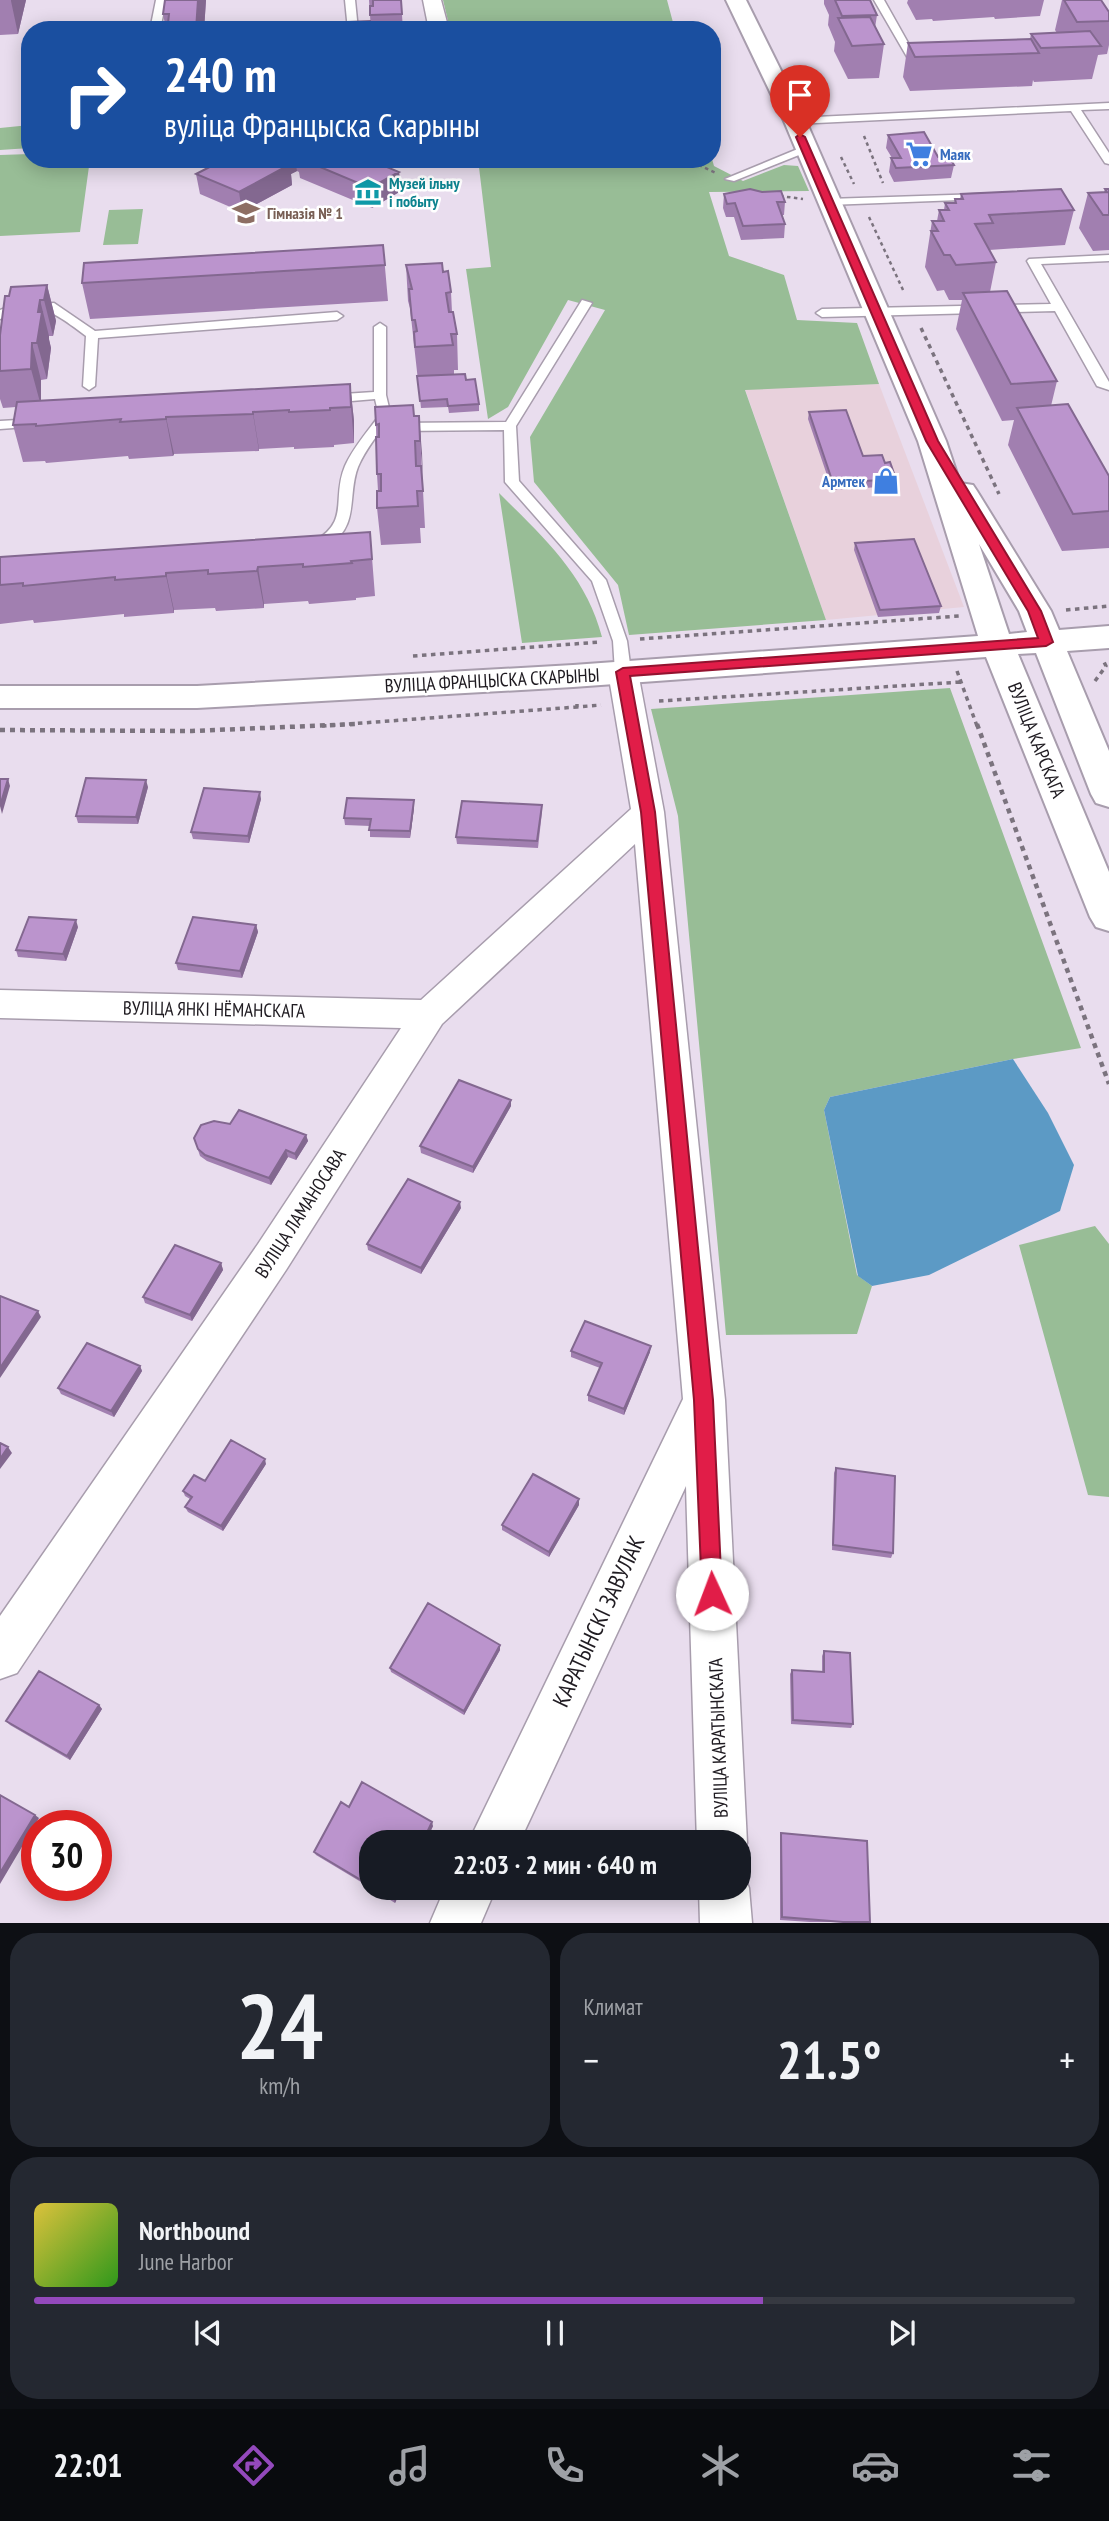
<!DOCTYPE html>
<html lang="ru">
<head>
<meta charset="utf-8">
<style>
	:root { --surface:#171b24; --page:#242831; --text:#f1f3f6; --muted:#9ea1a6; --line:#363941; --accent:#9349bc }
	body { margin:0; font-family:"PT Sans Narrow",sans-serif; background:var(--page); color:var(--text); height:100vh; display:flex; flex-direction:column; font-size:26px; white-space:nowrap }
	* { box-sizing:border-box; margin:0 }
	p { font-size:23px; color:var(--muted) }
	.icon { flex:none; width:38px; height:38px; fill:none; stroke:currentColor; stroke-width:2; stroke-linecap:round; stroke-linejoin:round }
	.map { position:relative; height:1923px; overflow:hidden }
	.drawer { display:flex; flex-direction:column; gap:10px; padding:10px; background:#0d0f14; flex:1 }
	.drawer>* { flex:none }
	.top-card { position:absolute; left:21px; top:21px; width:700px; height:147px; border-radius:28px; box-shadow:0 4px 18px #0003; background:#1a4fa0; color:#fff; overflow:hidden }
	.speed { position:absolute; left:21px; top:1810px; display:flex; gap:14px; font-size:35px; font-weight:700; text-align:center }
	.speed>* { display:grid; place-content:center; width:91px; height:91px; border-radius:50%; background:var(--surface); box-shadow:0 4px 18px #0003; line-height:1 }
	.speed .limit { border:10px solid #d22; background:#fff; color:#111 }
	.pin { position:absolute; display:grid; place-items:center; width:60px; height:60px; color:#fff; margin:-72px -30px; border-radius:50% 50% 50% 0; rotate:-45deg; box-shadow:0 0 7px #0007 }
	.pin .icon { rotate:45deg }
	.me { position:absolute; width:77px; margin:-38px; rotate:358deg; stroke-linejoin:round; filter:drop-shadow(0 0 5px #0008) }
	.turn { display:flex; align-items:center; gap:24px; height:147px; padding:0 28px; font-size:32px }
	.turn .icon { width:91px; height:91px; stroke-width:2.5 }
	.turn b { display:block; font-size:49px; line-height:60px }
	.big { font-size:52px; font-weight:800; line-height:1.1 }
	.drawer .card { flex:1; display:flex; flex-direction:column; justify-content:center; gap:10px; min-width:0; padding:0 24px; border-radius:28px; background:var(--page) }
	.drawer .dial { align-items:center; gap:0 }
	.dial b { font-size:91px; line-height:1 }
	.song { display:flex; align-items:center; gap:21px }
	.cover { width:84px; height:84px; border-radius:10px; background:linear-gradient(135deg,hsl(50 70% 55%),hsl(110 70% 35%)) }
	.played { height:7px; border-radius:4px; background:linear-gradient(90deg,var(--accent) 70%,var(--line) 70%) }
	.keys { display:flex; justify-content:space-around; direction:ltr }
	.heat { display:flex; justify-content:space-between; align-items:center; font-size:38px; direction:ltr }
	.drawer .tiles { flex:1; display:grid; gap:10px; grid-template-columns:1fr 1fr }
	.card:last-child { grid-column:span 2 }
	.trip { position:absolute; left:359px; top:1830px; width:392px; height:70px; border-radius:28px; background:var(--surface); box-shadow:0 4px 18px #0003; font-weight:800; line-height:70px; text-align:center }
	.tab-bar { display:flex; height:112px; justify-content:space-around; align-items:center; background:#090b0e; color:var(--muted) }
	.tab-bar .icon { width:49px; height:49px }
	.tab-bar .selected { color:var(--accent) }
	.tab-bar b { font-size:32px; color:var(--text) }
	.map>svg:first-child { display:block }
</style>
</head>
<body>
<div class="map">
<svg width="1109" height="1923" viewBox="0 0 1109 1923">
	<rect width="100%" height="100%" fill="#e9ddee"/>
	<path fill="#e8d1dc" d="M879 384 964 607 826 620 745 389Z"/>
	<path fill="#98bd96" d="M443 0H667L675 30 450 29Z
		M30 125V148L0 150V128Z
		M30 154V159H90L80 232 0 236V155Z
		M478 159H712L714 166 743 181 784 165 798 166 809 191 709 192 729 256 784 275 797 320 857 323 879 384 745 390 826 620 629 635 618 585 534 482 530 437 605 310 568 300 508 407 488 419 466 269 491 267Z
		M143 209 138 244 103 245 109 210Z
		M499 493C543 537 586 575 602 637L522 643Z
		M950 688 1081 1048 1013 1059 830 1097 824 1110 857 1275 872 1286 857 1334 726 1335 678 816 651 709Z
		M1095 1226 1109 1244V1497L1088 1495 1019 1245Z"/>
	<path fill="#5c9ac5" d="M1013 1059 1048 1113 1074 1165 1060 1211 929 1275 872 1286 858 1276 824 1110 830 1097Z"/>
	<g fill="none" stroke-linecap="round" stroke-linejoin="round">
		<defs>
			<path id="lane" d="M156 0H166L160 30H150Z
				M345 0H355L358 30H348Z
				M874 0H884L916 57 927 58V62H910Z
				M1109 103V109L1081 110 1109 153V164L1105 163 1071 111 795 124 790 121 795 118Z
				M805 146 809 147V151L734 181 725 179Z
				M982 194 986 195V199L828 205 822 202 828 199Z
				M1109 255V261L1041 264 1109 382V390L1097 386 1055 311 822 317 816 313 822 309 1051 304 1027 261 1029 259Z
				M582 300 592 303 516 426 519 481 606 580 627 641 631 672 623 677 615 672 613 641 592 581 505 482 504 430 398 431 392 427 398 423 506 422Z
				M54 303 95 331 337 312 343 316 337 320 98 338 95 386 89 390 83 386 86 336C48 308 46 305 0 319V310L13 305Z
				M380 323 386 327V395L391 416C380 432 366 448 358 467 347 495 360 527 328 545 322 548 320 550 313 548V542C351 521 331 499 345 466 353 448 367 432 379 416L375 399 328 403 322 399 328 395 374 392V327Z
				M35 419 40 420V426L0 429V421Z"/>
			<path id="street" d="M423 0H441L449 30H429Z
				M623 662 634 665 638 672 664 812 725 1400 747 1843 738 1861V1843H697L686 1486 519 1843H468L683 1399 635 844 442 1024 286 1270 17 1673 0 1679V1616L258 1244 401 1028 0 1018V990L421 1000 631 809 608 672 612 665Z
				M738 1869 742 1870 749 1888 752 1923H700L699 1888H738Z
				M445 1888H496L481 1923H430Z"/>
			<path id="secondary" d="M726 0H746L806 121 946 441 960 483 973 485 977 491 1051 611 1059 630 1109 626V648L1067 651 1109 751V807L1096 803 1091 794 1036 653 1018 654 1109 872V931L1096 927 1090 917 986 657 573 687 197 708H0V686H197L573 665 978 636 918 441 784 121ZM979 544 1019 611 1027 632 1009 634Z"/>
		</defs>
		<use href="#lane" stroke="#a89dad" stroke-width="3"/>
		<use href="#street" stroke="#a89dad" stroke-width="3"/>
		<use href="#secondary" stroke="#a89dad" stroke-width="4"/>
		<path stroke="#7b737e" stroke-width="2.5" stroke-dasharray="3.5 3.5" stroke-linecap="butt" d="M864 136 883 183
			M841 157 854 184
			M686 159 716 173
			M780 196 803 199
			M869 217 904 292"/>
		<path stroke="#7b737e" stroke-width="3.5" stroke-dasharray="4.5 4.5" stroke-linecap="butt" d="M921 328 999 494
			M1066 610 1109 606
			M640 639 959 616
			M413 656 600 642
			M957 671 977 726
			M1095 681 1106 666 1104 662
			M659 701 961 682
			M577 704V707L601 705
			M322 726 577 707"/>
		<path stroke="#7b737e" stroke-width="4.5" stroke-dasharray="5 5" stroke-linecap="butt" d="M977 724 1109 1084
			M0 730 192 731 357 724"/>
		<use href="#lane" fill="#fff" fill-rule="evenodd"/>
		<use href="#street" fill="#fff" fill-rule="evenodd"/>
		<use href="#secondary" fill="#fff" fill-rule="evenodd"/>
	</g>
	<path fill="#a17fb0" d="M0 0H26L18 34 0 35Z
		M206 0 204 30H163L165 24 163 14Z
		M369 0H401L403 30H371Z
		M824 0H870L877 15 875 28 884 44 879 78 848 79 834 51 835 42 828 25 829 15 824 4Z
		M908 0H1044L1040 16 995 19 994 17 933 21 932 19 916 20 907 3Z
		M1062 0H1101L1109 12V45L1107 54 1098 55 1092 79 1034 82 1033 80 1032 86 910 91 903 77 908 43 1030 39 1031 34 1057 33 1055 30Z
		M888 135 954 165 951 178 894 182 889 172 891 158H892L886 148Z
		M225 159H368L399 172 401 191 372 208 300 178 299 172 297 171 291 174 292 185 242 212 200 194 196 174Z
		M1105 189H1109V250L1093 251 1079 228 1088 193 1104 192Z
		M724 194 785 202 784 215H782L785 224 784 238 741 240 734 217H726L723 208Z
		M961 194 1074 210 1065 245 989 250 996 262 990 292 1057 381 1051 406 1109 476V548L1062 551 1008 445 1014 420 1002 421 956 329 962 300H949L944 290 937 291 925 267 932 221H937L939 210H944L945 203H954L955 199H960Z
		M383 245 388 301 90 319 82 283Z
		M406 265 443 272 451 292 452 312 457 334 458 370H454V374L466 380 479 404V411L449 413 448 407 421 408 410 308 408 301Z
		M47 285 56 321 53 336H49V340L51 348 47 379 41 380V401L350 384 354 421V443L334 445V447L294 449V447L259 449V451L174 454 173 456 129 459 128 456 46 463 45 461 23 462 13 425 16 407 3 408 0 399V335L9 296Z
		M809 412 863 456 885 463 896 479 895 486 832 490 808 419Z
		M414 416H419L425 528H420L421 543 381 545 377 508 378 491 377 474 376 425Z
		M370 532 375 596 356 598V600L309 604 308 601 264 604V608L216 611 215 608 174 610V613L124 617V614L34 623 33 620 0 624V557Z
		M855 543 941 606 939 613 878 617 854 550Z
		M148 787 138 824 78 823 76 816Z
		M261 799 249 843 193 839 191 832Z
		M414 808 410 838 370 837V826L345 825 344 818Z
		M542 812 538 848 457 844 456 837Z
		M256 925 258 932 242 978 178 970 176 963Z
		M78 927 66 961 18 957 16 950Z
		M511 1100V1106L473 1173 421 1153 420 1146Z
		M230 1124 306 1135 308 1141 296 1160 288 1157 271 1185 207 1161 200 1156 194 1138Z
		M461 1208 421 1274 368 1250 367 1244Z
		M221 1263 223 1270 192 1321 145 1303 143 1297Z
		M571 1351 650 1352 624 1415 588 1401V1395L600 1368 571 1357Z
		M140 1366 142 1371 114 1417 61 1394 58 1388Z
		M266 1464 223 1531 188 1512 185 1507 190 1499 185 1496 183 1491Z
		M836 1468 893 1553 891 1558 832 1550 834 1473Z
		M579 1505 549 1557 502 1530V1525Z
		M500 1650 464 1715 391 1672 390 1668Z
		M824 1651 853 1724 851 1728 791 1724 790 1674 792 1670 822 1672V1656Z
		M99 1705 102 1709 70 1760 10 1725 6 1721Z
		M349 1807 433 1826 425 1843H371V1888L316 1855 314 1852Z
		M781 1833 870 1922H810L780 1920V1837Z
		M371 1888H402L395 1903Z"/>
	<path fill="#836890" d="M11 0H26L18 34 11 1Z
		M198 0H206L204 30H196Z
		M280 159H295L297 171 291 174 292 185 242 212 239 192Z
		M399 172 401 191 372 208 370 188Z
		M47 285 56 321 53 336 44 300Z
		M40 300 49 336V339L51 348 47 379 37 343 38 312Z
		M32 343 41 380V406L31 369Z
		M350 384 354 421V443L351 407Z
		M253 412 259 449V451L253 414Z
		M419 416 422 453 423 478 420 441Z
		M166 417 174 454 173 456 166 419Z
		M258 567 264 604V608L257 571Z
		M166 573 174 610V613L166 576Z
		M8 779 10 786 2 814 0 806Z
		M146 780 148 787 138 824 136 817Z
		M260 792 261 799 249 843 248 836Z
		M414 800V808L410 838V831Z
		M76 920 78 927 66 961 63 954Z
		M256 925 258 932 242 978 240 971Z
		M511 1100V1106L473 1173V1167Z
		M306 1135 308 1141 296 1160 295 1154Z
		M286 1150 288 1157 271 1185 269 1178Z
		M460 1202 461 1208 421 1274V1268Z
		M221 1263 223 1270 192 1321 190 1315Z
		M38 1311 41 1317 0 1378V1368Z
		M651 1346 650 1352 624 1415V1409Z
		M140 1366 142 1371 114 1417 111 1411Z
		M8 1447 12 1453 0 1469V1459Z
		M265 1459 266 1464 223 1531 221 1526Z
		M579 1499V1505L549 1557V1552Z
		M500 1645V1650L464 1715V1711Z
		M99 1705 102 1709 70 1760 67 1756Z
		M35 1815 39 1818 0 1884V1873Z
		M432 1822 433 1826 425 1843H422Z
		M399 1888H402L395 1903 394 1899Z"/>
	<path fill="#bb94cd" stroke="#836890" stroke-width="2" d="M165 0H198L196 30H163L164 24 168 23 169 14H163Z
		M373 0H401L402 14 370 15V6H373Z
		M835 0H870L877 15 842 16Z
		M1064 0H1101L1109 12V21L1077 22Z
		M870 17 884 44 852 46 838 18Z
		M370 21V30H246L247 26Z
		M1090 31 1101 46 1041 48 1031 34Z
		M1031 39 1039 53 915 57 908 43Z
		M924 132 938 157 949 156 954 165 896 168 891 158H901L888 135Z
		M225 159H280L277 161 289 165 239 192 196 174Z
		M301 159H368L399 172 370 188Z
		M750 189 762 192 781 191 785 202H777L785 224 743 226 735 203 727 204 724 194Z
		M1061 189 1074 210 989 215 993 223 975 224 996 262 956 265 950 255H944L931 231H938L932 221H944L939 210H949L945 203H956L955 199H963L961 194Z
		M1105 189H1109V215H1103L1088 193 1107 192Z
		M383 245 385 265 82 283 84 263Z
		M442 263 443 272 448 271 451 292 446 293 449 312H453L457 334H451L453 345 415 347 414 332 417 331 415 320H412L409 289H412L406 265Z
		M47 285 44 300H40L38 312H42L37 343H32L31 369 0 371V335L5 296H9L11 287Z
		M1007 291 1057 381 1011 384 963 293Z
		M465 374 466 380 475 379 479 404 448 406 447 399 420 401 417 376Z
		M350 384 351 407 330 408V410L289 412V410L253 412V414L166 417V419L120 422 121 419 36 426V424L13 425 17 402Z
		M1068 404 1109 476V511L1073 514 1017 408Z
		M413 405 414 416H419L420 441H415L416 466H421L423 491H417L418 506 377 508V491H381V474H377L376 437H379V424L376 425 375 407Z
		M846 410 863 456 882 455 885 463 890 462 896 479 833 483 809 412Z
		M370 532 372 559 351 561 352 563 303 567V564L258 567 257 571 208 574V570L166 573V576L115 580V577L23 586V583L0 585V557Z
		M914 539 941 606 880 610 855 543Z
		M86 778 146 780 136 817 76 816Z
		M0 779H8L0 806Z
		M204 788 260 792 248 836 191 832Z
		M347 798 414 800 410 831 369 830 371 819 344 818Z
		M462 801 542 805 537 841 456 837Z
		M29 917 76 920 63 954 16 950Z
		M193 917 256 925 240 971 176 963Z
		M459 1080 511 1100 473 1167 420 1146Z
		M239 1110 306 1135 295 1154 286 1150 269 1178 205 1155 198 1149 194 1138 201 1125 214 1121 230 1124Z
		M408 1179 460 1202 421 1268 367 1244Z
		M175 1245 221 1263 190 1315 143 1297Z
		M0 1296 38 1311 0 1368Z
		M585 1321 651 1346 624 1409 588 1395 602 1363 571 1351Z
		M87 1343 140 1366 111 1411 58 1388Z
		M231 1440 265 1459 221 1526 185 1507 192 1497 183 1491 194 1475 205 1481Z
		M0 1443 8 1447 0 1459Z
		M836 1468 895 1476 893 1553 833 1545Z
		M533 1474 579 1499 549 1552 502 1525Z
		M428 1603 500 1645 464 1711 390 1668Z
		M824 1651 850 1653 853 1724 793 1720 792 1670 824 1672Z
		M39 1671 99 1705 67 1756 6 1721Z
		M362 1782 432 1822 422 1843H371V1886L314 1852 341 1802 349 1807Z
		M0 1795 35 1815 0 1873Z
		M781 1833 867 1841 870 1922H843L782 1917Z
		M375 1888H399L394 1899Z"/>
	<path fill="#e11d48" stroke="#92132f" stroke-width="2" d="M800 134 805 137 938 441 1041 611 1053 642 1046 646 630 676 655 812 713 1400 722 1594 719 1601 712 1604 705 1601 702 1594 694 1400 641 812 616 672 623 668 1038 638 1028 611 926 441 796 137Z"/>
	<defs>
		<symbol id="supermarket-bare" viewBox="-9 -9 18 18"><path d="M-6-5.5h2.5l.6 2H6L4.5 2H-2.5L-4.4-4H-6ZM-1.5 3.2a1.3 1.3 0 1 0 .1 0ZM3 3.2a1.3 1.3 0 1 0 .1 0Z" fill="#3f7fe0" stroke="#fff" stroke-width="2.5" paint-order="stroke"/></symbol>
		<symbol id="museum-bare" viewBox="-9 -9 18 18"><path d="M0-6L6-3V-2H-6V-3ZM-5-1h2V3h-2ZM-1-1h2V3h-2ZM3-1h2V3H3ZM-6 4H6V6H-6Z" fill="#0f9aa8" stroke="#fff" stroke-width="2.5" paint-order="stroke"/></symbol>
		<symbol id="school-bare" viewBox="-9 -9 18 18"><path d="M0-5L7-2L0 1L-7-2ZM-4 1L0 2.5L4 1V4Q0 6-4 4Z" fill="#8d6e63" stroke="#fff" stroke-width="2.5" paint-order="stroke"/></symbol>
		<symbol id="shop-bare" viewBox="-9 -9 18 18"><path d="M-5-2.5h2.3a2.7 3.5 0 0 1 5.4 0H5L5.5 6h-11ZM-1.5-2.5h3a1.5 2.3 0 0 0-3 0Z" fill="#3f7fe0" stroke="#fff" stroke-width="2.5" paint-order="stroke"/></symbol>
	</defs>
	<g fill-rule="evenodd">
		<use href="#supermarket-bare" x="900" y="135" width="38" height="38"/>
		<use href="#museum-bare" x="349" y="173" width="38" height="38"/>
		<use href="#school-bare" x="227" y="194" width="38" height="38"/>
		<use href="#shop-bare" x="867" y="462" width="38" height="38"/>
	</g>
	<g text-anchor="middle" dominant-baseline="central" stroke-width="5" stroke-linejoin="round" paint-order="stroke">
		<g font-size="16" font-weight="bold" fill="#366cbe" stroke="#fff" text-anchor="start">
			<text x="940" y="154">Маяк</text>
			<text x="865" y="481" text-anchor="end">Армтек</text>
		</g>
		<g font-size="16" font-weight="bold" fill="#0d838f" stroke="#fff" text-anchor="start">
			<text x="389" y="183">Музей ільну<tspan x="389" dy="18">і побыту</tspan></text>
		</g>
		<g font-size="16" font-weight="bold" fill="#785e54" stroke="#fff" text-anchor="start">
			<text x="267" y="213">Гімназія № 1</text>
		</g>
		<g font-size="19" fill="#1f1b21" stroke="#fff">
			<text transform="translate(492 680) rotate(-3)">ВУЛІЦА ФРАНЦЫСКА СКАРЫНЫ</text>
			<text transform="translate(1037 740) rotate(68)">ВУЛІЦА КАРСКАГА</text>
			<text transform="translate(214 1009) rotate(1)">ВУЛІЦА ЯНКІ НЁМАНСКАГА</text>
			<text transform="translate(300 1213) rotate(-57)">ВУЛІЦА ЛАМАНОСАВА</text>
			<text transform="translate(718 1738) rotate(-92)">ВУЛІЦА КАРАТЫНСКАГА</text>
		</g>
		<g font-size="23" fill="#1f1b21" stroke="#fff">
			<text transform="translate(598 1621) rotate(-65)">КАРАТЫНСКІ ЗАВУЛАК</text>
		</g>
	</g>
</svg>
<div class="speed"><div class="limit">30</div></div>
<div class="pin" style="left:800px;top:137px;background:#d93025"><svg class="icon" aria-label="arrive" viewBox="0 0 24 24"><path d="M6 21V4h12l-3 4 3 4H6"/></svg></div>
<svg class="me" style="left:712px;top:1594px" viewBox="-20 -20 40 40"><circle r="19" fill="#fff"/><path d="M0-13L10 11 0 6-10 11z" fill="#e11d48"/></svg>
<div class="trip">22:03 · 2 мин · 640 m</div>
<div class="top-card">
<div class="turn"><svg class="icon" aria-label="right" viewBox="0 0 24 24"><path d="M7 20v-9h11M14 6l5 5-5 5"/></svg><div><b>240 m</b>вуліца Францыска Скарыны</div></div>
</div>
</div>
<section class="drawer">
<div class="tiles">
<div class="card dial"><b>24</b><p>km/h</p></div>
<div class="card"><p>Климат</p>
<div class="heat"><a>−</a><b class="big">21.5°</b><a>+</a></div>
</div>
<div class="card">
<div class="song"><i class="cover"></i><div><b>Northbound</b><p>June Harbor</p></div></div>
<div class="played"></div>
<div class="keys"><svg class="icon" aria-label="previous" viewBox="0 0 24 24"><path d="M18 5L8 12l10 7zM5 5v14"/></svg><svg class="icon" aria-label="pause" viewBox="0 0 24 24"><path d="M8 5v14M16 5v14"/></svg><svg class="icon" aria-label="next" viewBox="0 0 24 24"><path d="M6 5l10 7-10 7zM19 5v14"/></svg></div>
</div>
</div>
</section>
<nav class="tab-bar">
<b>22:01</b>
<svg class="icon selected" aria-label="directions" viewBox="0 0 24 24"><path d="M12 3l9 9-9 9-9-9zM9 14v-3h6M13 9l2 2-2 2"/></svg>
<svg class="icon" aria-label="music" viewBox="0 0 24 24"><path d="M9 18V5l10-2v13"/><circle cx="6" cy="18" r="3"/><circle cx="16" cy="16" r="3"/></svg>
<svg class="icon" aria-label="phone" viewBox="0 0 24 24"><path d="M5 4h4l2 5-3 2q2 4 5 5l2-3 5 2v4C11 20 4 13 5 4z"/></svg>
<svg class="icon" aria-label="climate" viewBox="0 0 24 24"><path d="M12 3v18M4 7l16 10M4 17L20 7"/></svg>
<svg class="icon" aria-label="car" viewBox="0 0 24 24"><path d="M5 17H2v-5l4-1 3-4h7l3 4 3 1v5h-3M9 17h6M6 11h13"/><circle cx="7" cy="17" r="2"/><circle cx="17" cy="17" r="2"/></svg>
<svg class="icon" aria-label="filters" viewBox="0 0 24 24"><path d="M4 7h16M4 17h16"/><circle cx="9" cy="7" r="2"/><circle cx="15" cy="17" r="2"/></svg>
</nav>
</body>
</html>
